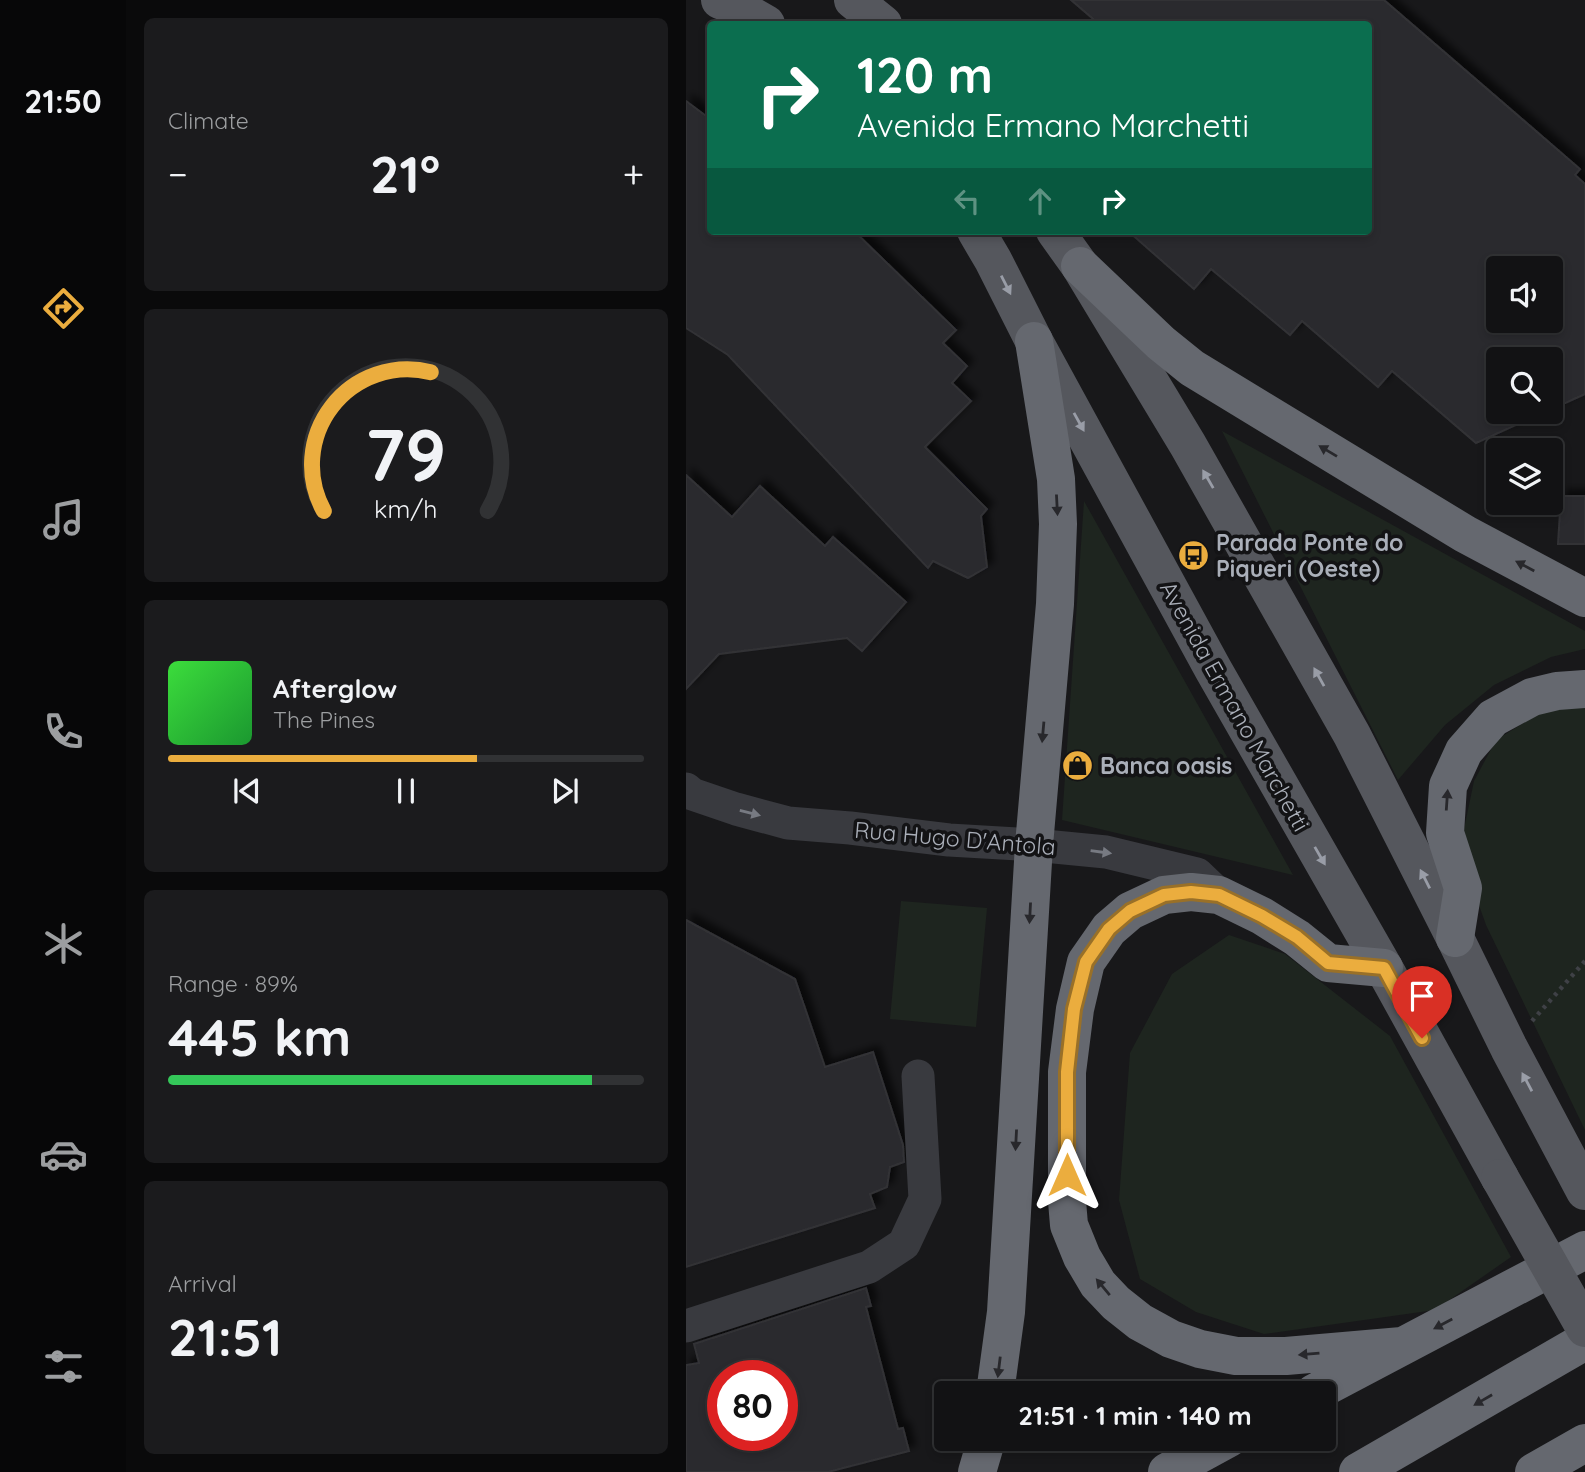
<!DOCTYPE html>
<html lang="en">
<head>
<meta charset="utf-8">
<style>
	:root { --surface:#121214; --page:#1b1b1d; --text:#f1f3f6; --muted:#9c9ea0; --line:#313234; --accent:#ebad3e }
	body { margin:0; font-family:Quicksand,sans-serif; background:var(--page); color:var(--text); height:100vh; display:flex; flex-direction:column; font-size:26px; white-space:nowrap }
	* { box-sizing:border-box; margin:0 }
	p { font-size:23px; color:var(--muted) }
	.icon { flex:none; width:38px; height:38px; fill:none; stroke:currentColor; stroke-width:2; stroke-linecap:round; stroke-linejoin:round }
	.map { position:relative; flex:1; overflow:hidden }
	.side { display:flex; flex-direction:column; gap:18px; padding:18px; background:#0a0a0b; width:560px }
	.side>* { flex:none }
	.banner { position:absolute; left:21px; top:21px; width:665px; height:214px; border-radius:7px; box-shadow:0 4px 10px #0003,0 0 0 2px var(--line); background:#0b6e4f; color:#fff; overflow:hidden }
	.fabs { position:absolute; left:800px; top:256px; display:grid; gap:14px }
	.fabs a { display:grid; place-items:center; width:77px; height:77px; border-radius:7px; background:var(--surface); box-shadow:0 4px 10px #0003,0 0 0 2px var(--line); font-size:35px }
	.speed { position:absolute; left:21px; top:1360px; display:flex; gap:14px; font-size:35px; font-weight:700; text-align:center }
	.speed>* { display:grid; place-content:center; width:91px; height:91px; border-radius:50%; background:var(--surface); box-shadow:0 4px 10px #0003,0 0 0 2px var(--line); line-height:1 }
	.speed .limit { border:10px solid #d22; background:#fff; color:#111 }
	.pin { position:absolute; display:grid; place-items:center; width:60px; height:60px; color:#fff; margin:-72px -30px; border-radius:50% 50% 50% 0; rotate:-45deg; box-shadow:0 0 7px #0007 }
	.pin .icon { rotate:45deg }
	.me { position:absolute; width:77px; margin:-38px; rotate:0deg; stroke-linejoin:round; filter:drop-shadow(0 0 5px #0008) }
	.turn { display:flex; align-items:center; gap:24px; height:147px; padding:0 35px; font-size:32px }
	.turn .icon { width:91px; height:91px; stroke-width:2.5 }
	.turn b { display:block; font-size:49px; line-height:60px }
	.lanes { display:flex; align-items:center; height:66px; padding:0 35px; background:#0003; justify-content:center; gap:35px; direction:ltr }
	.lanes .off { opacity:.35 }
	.big { font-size:52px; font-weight:800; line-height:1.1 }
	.side .tile { flex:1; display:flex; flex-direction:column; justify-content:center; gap:10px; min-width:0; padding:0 24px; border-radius:10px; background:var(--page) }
	.side .dial { align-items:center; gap:0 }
	.dial svg { height:182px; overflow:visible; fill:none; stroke:var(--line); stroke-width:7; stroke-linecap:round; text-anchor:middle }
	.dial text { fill:var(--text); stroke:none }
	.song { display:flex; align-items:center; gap:21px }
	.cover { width:84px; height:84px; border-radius:10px; background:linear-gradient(135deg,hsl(120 70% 55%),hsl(130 70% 35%)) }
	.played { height:7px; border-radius:4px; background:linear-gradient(90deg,var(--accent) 65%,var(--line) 65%) }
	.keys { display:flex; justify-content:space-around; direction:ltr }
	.heat { display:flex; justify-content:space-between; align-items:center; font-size:38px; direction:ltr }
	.charge { height:10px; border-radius:5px; background:linear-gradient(90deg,#34c759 89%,var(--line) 0) }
	.trip { position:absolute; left:248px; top:1381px; width:402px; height:70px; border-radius:7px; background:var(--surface); box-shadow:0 4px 10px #0003,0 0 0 2px var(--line); font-weight:800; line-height:70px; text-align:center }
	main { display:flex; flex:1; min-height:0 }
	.tabs { display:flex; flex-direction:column; width:126px; justify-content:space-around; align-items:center; background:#070708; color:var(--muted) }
	.tabs .icon { width:49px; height:49px }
	.tabs .current { color:var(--accent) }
	.tabs b { font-size:32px; color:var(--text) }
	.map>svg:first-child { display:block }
</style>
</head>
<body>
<main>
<nav class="tabs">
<b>21:50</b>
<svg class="icon current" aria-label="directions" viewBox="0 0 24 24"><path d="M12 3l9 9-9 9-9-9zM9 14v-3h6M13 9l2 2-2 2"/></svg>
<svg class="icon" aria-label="music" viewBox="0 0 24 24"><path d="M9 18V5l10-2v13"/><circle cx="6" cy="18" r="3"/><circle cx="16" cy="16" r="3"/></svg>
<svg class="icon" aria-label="phone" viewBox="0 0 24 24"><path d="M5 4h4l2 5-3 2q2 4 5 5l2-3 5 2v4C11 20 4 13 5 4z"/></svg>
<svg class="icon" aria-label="climate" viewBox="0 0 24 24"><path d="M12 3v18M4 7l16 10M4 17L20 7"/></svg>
<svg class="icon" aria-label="car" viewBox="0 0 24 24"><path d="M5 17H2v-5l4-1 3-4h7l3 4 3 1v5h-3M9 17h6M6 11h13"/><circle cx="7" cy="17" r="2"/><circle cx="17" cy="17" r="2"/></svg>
<svg class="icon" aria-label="filters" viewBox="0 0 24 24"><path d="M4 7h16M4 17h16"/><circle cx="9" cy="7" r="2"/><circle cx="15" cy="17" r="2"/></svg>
</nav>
<section class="side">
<div class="tile"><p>Climate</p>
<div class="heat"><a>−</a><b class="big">21°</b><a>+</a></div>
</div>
<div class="tile dial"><svg viewBox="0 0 100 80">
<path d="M14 69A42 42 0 1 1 86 69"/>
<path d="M14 69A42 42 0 0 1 61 8" stroke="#ebad3e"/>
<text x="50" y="56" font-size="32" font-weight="700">79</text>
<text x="50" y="72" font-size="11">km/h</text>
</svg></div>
<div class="tile">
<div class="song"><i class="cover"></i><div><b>Afterglow</b><p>The Pines</p></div></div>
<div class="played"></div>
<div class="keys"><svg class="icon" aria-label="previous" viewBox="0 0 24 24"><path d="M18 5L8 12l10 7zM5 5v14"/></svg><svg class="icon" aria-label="pause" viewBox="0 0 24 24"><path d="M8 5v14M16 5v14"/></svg><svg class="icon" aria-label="next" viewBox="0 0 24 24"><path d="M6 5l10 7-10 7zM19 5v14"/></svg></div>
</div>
<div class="tile"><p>Range · 89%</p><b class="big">445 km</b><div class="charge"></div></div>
<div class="tile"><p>Arrival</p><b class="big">21:51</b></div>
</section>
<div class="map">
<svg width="899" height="1472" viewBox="0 0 899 1472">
	<defs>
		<filter id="shadow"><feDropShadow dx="6" dy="-6" stdDeviation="3.5" flood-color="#0009"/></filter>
	</defs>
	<rect width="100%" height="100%" fill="#18181a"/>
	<path fill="#1e251f" d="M536 431 899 631V649L865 657 808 685 759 725 712 780Z
		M398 501 607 875 376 820Z
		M899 704V1130L800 925 782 874 778 829 788 781 810 740 854 713Z
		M215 901 301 908 290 1027 204 1019Z
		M543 935 599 954 704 1036 825 1257 749 1310 578 1334 510 1312 454 1279 433 1200 444 1053 486 974Z"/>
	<path fill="#2b2b2e" stroke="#323236" stroke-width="2" fill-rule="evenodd" filter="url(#shadow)" d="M385 0H698L894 169 889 175 899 184V394L864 410V359H812V411H861L790 443 706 371 692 387 616 321 604 335 525 269 508 289 442 231H682V24H413ZM812 268H864V320H812Z
		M0 101 24 119V231H168L270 330 257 343 281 366 266 383 285 401 239 447 301 509 295 516 301 567 282 578 247 561 242 568 42 355 0 328Z
		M0 475 46 517 74 486 139 546 147 537 220 602 176 651 161 638 33 654 0 689Z
		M875 496H899V544H872Z
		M0 920 109 979 139 1067 187 1052 217 1145 218 1162 204 1167 201 1187 184 1194 189 1208 0 1267Z
		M180 1288 185 1306 180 1307 212 1429 217 1428 223 1451 142 1472H0V1365L13 1363 8 1344ZM37 1376H96V1435H37Z"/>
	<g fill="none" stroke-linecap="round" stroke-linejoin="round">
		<path stroke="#3f4146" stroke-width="4.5" stroke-dasharray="3.5 5" stroke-linecap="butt" d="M846 1021 899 961"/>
		<path stroke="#393a3f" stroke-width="33" d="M0 789 6 794 50 809 102 823 164 828 263 840 348 845 420 852 511 874 533 895
			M0 1326 183 1267 218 1244 239 1199 232 1076"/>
		<path stroke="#55575d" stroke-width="38" d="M34 0 47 5 80 24
			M167 0 197 24
			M290 231 307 260 348 341 527 669 698 968 814 1178
			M369 231 394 266 502 445 666 735 769 938 823 1048 899 1191"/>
		<path stroke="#65686f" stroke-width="38" d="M394 266 475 343 506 368 779 534 899 598
			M769 938 777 888 759 833 762 786 778 751 807 718 846 697 871 691 899 689
			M698 968 642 963 611 938 576 916 533 895 505 892 478 895 444 911 423 929 400 962 389 1009 381 1072V1201L383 1225 396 1257 412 1284 430 1303 454 1322 485 1339 514 1349 550 1356H600L716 1346
			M309 1393 320 1312 348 845 369 604 372 524 370 479 348 341
			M628 1393 899 1250
			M291 1472 301 1438
			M481 1472 543 1438
			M672 1472 899 1341
			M848 1472 899 1443"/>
		<path stroke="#55575d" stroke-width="38" d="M814 1178 899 1328"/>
	</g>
	<defs><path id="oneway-solid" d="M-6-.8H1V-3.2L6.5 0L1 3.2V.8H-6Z" transform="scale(1.75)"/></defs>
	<g fill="#999da7">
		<use href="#oneway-solid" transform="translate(320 285) rotate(63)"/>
		<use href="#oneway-solid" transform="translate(393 422) rotate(61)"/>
		<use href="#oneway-solid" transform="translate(522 479) rotate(-120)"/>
		<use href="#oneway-solid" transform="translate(633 677) rotate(-119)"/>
		<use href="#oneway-solid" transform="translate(634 856) rotate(60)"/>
		<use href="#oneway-solid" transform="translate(739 879) rotate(-117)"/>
		<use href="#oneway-solid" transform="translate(841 1082) rotate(-118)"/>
	</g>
	<g fill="#28282c">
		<use href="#oneway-solid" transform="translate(642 451) rotate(-149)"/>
		<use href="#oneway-solid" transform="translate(371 505) rotate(87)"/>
		<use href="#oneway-solid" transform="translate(839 566) rotate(-152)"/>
		<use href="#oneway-solid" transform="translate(357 732) rotate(95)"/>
		<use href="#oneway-solid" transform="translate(761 800) rotate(-86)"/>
		<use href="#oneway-solid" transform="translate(344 913) rotate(93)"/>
		<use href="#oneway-solid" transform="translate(330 1140) rotate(93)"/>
		<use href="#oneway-solid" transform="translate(417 1287) rotate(-130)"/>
		<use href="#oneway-solid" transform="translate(757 1324) rotate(152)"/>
		<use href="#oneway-solid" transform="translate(623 1354) rotate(175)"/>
		<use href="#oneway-solid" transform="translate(313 1367) rotate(97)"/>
		<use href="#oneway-solid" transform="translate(797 1400) rotate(150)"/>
	</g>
	<g fill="#777a82">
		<use href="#oneway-solid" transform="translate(64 813) rotate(14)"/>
		<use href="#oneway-solid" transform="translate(415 852) rotate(8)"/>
	</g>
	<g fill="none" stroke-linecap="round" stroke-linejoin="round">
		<defs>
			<path id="route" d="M381 1175V1072L388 1009 400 962 423 929 444 911 478 895 505 892 533 895 576 916 611 937 642 963 698 968 736 1038"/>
		</defs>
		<use href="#route" stroke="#997028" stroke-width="18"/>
		<use href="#route" stroke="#ebad3e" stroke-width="12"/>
	</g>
	<defs>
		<symbol id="bus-disc" viewBox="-11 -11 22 22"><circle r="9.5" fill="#ebad3e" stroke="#131315"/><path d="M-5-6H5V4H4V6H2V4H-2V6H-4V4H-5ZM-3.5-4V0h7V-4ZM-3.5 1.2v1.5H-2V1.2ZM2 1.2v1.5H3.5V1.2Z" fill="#111"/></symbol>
		<symbol id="shop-disc" viewBox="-11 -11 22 22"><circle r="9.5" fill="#ebad3e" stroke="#131315"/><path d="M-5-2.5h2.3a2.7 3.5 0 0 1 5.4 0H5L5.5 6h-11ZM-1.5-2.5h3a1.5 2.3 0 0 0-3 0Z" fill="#111"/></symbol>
	</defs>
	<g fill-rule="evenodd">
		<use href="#bus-disc" x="490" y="538" width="35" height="35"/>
		<use href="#shop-disc" x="374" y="748" width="35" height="35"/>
	</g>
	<g text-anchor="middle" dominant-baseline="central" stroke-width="7" stroke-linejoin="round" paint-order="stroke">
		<g font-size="23" font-weight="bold" fill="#aaafb9" stroke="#131315" text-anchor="start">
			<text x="530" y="542">Parada Ponte do<tspan x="530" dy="26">Piqueri (Oeste)</tspan></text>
			<text x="414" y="765">Banca oasis</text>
		</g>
		<g font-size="23" fill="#aaafb9" stroke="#131315">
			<text transform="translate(549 706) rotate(61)">Avenida Ermano Marchetti</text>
			<text transform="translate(269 838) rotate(5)">Rua Hugo D'Antola</text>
		</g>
	</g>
</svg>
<div class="fabs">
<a><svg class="icon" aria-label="sound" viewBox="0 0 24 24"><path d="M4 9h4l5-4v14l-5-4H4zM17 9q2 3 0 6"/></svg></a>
<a><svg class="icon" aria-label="search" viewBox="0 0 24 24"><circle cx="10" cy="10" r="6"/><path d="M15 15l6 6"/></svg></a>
<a><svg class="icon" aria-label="layers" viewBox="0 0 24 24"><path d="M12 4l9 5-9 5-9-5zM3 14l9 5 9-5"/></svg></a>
</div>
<div class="speed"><div class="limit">80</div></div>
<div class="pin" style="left:736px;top:1038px;background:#d93025"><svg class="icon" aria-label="arrive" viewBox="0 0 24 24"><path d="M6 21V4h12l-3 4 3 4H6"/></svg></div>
<svg class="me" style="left:381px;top:1175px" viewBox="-20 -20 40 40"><path d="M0-17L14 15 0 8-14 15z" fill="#ebad3e" stroke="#fff" stroke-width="4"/></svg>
<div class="trip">21:51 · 1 min · 140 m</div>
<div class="banner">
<div class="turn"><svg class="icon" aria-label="right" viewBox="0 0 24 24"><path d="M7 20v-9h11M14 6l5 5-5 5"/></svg><div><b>120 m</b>Avenida Ermano Marchetti</div></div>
<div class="lanes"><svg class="icon off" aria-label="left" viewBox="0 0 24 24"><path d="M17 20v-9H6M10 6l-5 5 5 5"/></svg><svg class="icon off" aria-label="ahead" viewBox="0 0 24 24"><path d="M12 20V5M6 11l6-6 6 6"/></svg><svg class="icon" aria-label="right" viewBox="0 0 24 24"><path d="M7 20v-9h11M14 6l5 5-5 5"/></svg></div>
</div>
</div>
</main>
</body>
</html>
